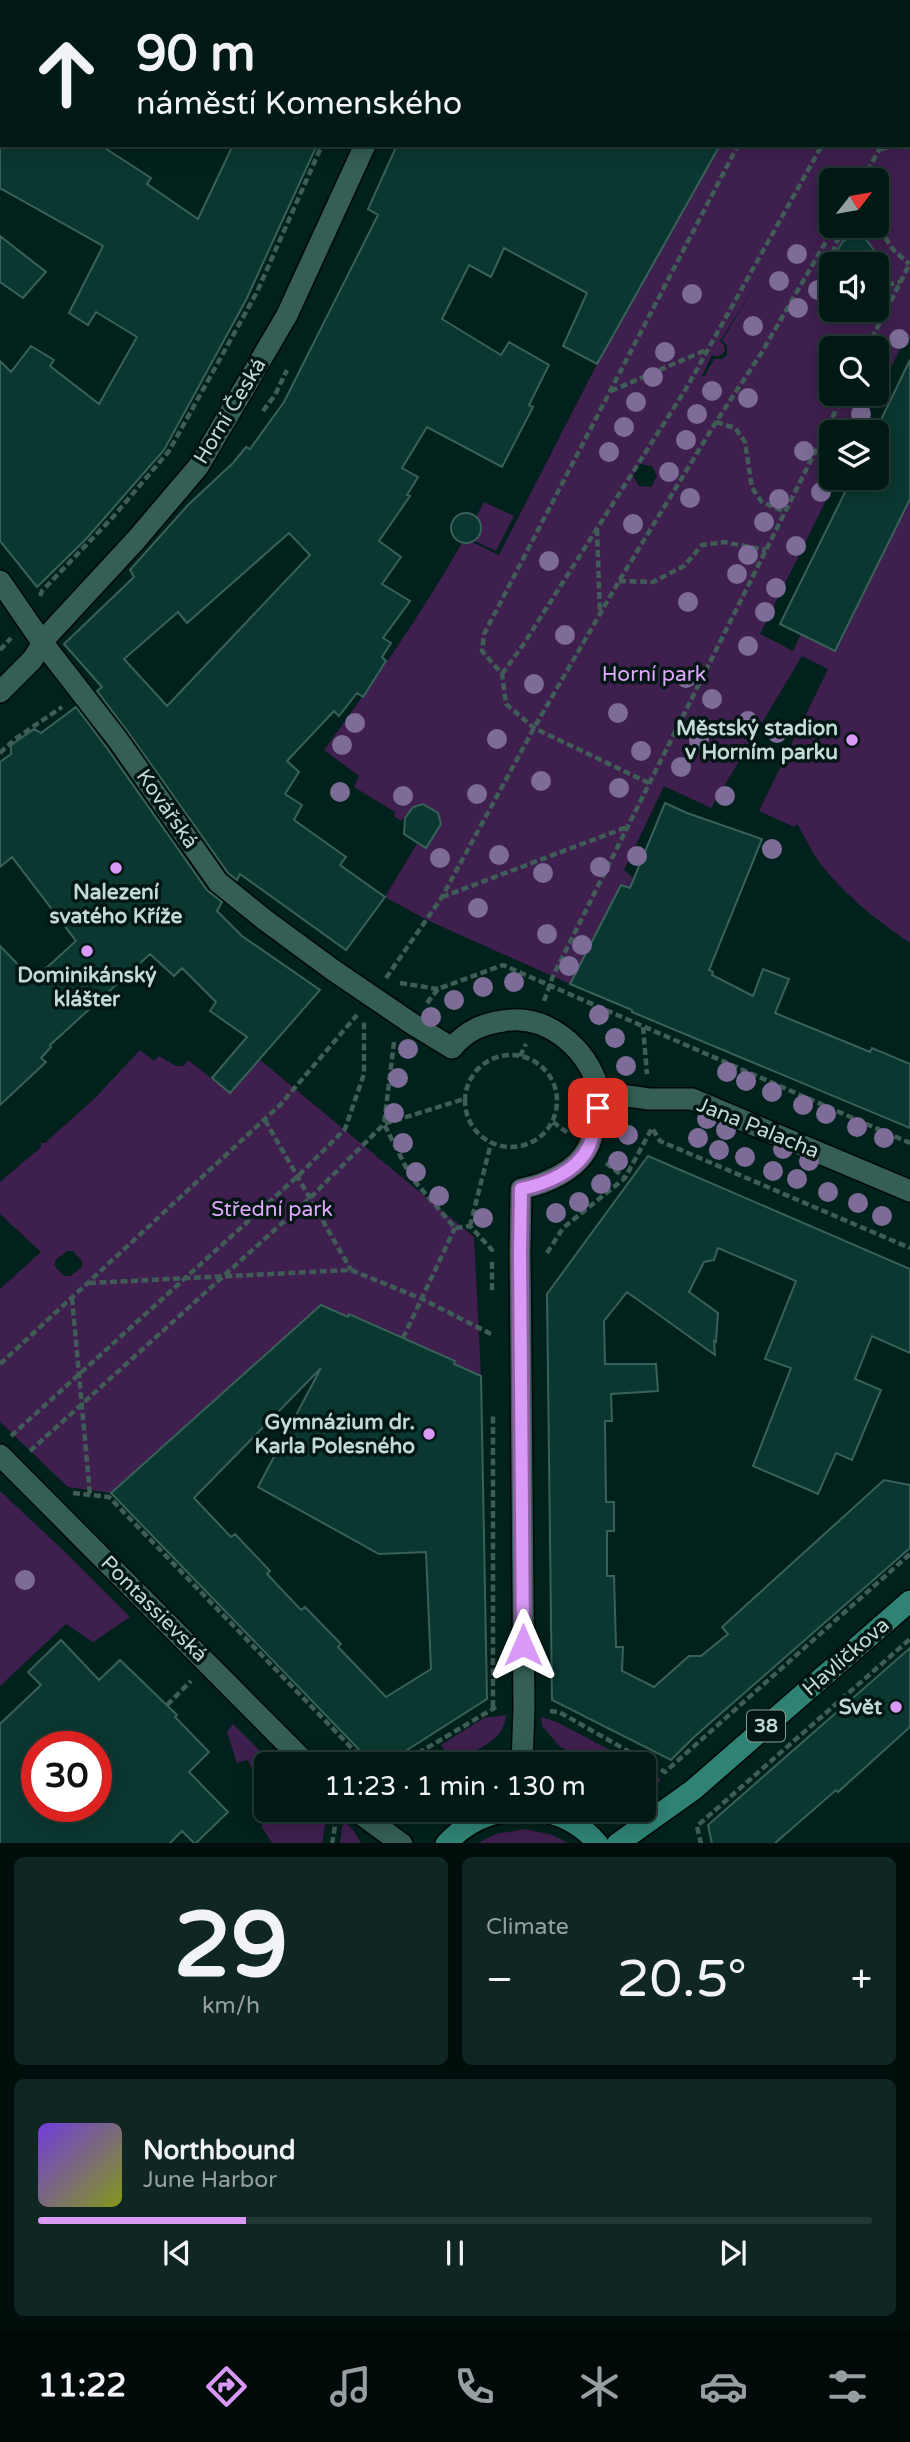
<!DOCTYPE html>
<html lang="en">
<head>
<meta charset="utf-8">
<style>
	:root { --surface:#011915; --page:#0f2622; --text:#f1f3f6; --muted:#96a0a0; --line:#233834; --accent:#d99af7 }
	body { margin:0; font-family:"Varela Round",sans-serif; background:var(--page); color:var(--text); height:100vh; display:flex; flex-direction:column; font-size:26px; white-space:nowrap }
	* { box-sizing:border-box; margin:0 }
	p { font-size:23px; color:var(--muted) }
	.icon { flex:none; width:38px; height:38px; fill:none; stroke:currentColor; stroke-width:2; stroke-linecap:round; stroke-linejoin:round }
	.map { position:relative; height:1843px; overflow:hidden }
	.side { display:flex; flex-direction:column; gap:14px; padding:14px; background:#010e0c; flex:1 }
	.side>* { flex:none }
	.guide { position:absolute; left:0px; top:0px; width:910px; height:147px; box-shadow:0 4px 18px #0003,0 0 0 2px var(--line); background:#011915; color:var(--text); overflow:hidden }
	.needle { width:46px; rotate:59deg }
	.buttons { position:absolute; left:819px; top:168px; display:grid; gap:14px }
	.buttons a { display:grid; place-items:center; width:70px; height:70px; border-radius:10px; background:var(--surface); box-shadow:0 4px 18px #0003,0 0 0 2px var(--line); font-size:35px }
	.speed { position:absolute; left:21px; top:1731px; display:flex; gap:14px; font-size:35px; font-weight:700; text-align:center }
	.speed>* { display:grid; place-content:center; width:91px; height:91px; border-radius:50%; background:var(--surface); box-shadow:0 4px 18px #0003,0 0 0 2px var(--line); line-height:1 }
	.speed .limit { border:10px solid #d22; background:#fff; color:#111 }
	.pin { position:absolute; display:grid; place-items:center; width:60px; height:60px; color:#fff; margin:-30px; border-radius:14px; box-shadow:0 4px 10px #0006 }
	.me { position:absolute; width:77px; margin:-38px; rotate:0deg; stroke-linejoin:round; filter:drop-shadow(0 0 5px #0008) }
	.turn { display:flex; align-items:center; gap:24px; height:147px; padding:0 21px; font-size:32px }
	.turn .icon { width:91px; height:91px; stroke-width:2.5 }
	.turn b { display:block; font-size:49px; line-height:60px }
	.big { font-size:52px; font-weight:600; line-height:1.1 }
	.side .card { flex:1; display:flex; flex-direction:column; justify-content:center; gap:10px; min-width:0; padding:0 24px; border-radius:10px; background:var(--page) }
	.side .dial { align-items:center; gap:0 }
	.dial b { font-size:91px; line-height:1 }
	.song { display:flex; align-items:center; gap:21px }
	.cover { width:84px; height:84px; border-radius:10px; background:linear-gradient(135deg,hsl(260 70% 55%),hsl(70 70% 35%)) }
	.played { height:7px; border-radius:4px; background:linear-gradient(90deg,var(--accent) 25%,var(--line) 25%) }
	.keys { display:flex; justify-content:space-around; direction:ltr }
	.heat { display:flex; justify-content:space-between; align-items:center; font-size:38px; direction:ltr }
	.side .tiles { flex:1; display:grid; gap:14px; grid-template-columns:1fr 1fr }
	.card:last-child { grid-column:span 2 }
	.trip { position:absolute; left:254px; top:1752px; width:402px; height:70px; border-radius:10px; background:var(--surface); box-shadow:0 4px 18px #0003,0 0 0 2px var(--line); font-weight:600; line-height:70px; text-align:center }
	.tabs { display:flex; height:112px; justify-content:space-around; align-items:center; background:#000a08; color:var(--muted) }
	.tabs .icon { width:49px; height:49px }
	.tabs .active { color:var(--accent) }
	.tabs b { font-size:32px; color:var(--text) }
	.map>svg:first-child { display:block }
</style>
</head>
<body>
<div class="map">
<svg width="910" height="1844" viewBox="0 0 910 1844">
	<rect width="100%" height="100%" fill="#01211c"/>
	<path fill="#3f1f4e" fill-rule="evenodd" d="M798 0H903V2H797Z
		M906 0H910V339L906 337 859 432H831V478H837L760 634 793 651 801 634 835 651 910 499V943C878 921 848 898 823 867 813 855 806 839 798 825L796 824 794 827 759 811 828 669 802 656 711 808 664 786 624 870 634 879 630 887 621 886 570 984 427 920 385 897 418 842H430L441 824 438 814 423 804 413 807 401 821 394 816 395 812 354 787 359 776 324 750C373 683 421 615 462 543L472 542 499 555 597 364 720 145H908V2H905ZM831 180H877V226H831ZM831 264H877V310H831ZM754 288 722 340 727 346V355L722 359H714L704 377 702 376 712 355 717 357 725 352 724 345 720 341ZM831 348H877V394H831ZM640 464 652 466 657 476 651 487 639 486 633 476Z
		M484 502 514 516 496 551 475 541 480 530 476 517Z
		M140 1050 154 1061 159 1056 176 1066H184L188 1060 230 1093 259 1059 474 1237 481 1376 454 1364V1361L350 1314 348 1317 321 1305 111 1493 68 1487 0 1422V1289L41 1252 0 1214V1182L41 1147V1143H45L95 1098ZM67 1251H73L82 1261V1267L70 1276H64L54 1265 56 1260Z
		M0 1491 64 1551 130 1617 93 1642 66 1624 0 1686Z
		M506 1715C504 1743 473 1751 452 1761L441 1745 484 1718Z
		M541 1717 557 1722 636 1764H600L560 1747 542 1726Z
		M233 1724 273 1764H266V1773L257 1781 248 1760 237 1763 227 1732Z
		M434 1751 443 1764H413Z
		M644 1768 658 1776 661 1781 644 1786Z
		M268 1810H317L326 1818 322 1843H272L261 1826 273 1815Z
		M345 1822 354 1831 361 1843H340L342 1828Z
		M525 1829 553 1835 568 1843H478L496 1834Z"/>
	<path fill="#0a3730" stroke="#386259" stroke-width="2" fill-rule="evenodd" d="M0 145H100L151 178 147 184 198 219 233 145H317L246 300 164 450 86 539 37 587 0 541V361L11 372 31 346 54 360 50 366 99 404 137 337 96 312 88 325 69 313 103 246 0 188Z
		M397 145H720L597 364 563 346 587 293 504 248 491 277 469 265 442 319 501 355 509 342 549 365 529 405 533 407 502 467 427 427 402 468 418 477 407 495 410 496 379 541 401 557 382 584 410 601 383 638 391 643 382 657 386 661 363 697 357 693 339 716 334 711 287 761 299 772 285 794 302 805 294 820 346 857 340 865 385 897 346 950 240 874 237 880 228 873 128 732 97 691 102 687 64 644 134 577 130 570 188 505 233 463 246 447 250 449 284 402 378 215 368 209ZM289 533 310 555 167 706 124 659 178 612 187 623Z
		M854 235 865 238 884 264H842L836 253 843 241Z
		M0 236 46 272 23 298 0 282Z
		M910 360V499L835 651 780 624 852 478H877V428Z
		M451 528a15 15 0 1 1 30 0a15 15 0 1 1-30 0Z
		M76 707 107 748 207 890 222 902 217 911 242 936 320 990 230 1093 212 1078 247 1037 210 1011 216 1002 182 968 174 976 150 954 50 1045 51 1047 41 1058 46 1062 0 1105V946L33 980 76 941 12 857 0 867V762L11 754V745L34 729 41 733Z
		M665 803 687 813 762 839 709 970 713 972 712 975 753 996 763 969 789 979 775 1013 870 1052 872 1048 910 1064V1128L632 1012V1010L570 984 621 885 630 888Z
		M423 804 438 813 441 824 426 848 404 834 405 818 413 807Z
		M648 1156 910 1269V1353L872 1336 855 1379 881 1390 852 1460 836 1453 818 1494 753 1466 791 1368 765 1359 796 1281 718 1248 714 1260 704 1262 689 1292 718 1313 716 1342 714 1341 715 1355 627 1292 604 1321 605 1364H656L658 1391 611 1394 612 1421H605L606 1502H614V1531H607V1576H614L616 1647H623L622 1671 654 1687 689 1656H701L728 1634 722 1627 884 1480 910 1485V1548L694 1737 671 1760 552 1700 547 1294Z
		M321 1305 348 1317 349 1314 455 1361 454 1364 481 1376 487 1699 385 1764H373L111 1493ZM321 1368 258 1487 379 1554 426 1552 431 1669 386 1697 338 1647 341 1644 305 1607 301 1610 267 1574 270 1571 235 1534 231 1537 194 1498Z
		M61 1640 99 1680 120 1660 177 1715 175 1717 209 1752 189 1772 228 1812 195 1844 182 1831 169 1844H0V1724L41 1685 28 1672ZM37 1746H96V1806H37Z
		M910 1648V1727L838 1792 836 1790 774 1844H712L708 1825Z"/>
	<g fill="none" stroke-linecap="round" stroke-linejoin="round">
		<defs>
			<path id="street" d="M431 2 432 0
				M0 581 42 642 118 740 218 882 265 920 333 970 411 1023 452 1048C466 1031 482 1024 503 1021 547 1013 587 1048 599 1090 601 1098 598 1108 597 1116 595 1126 593 1138 588 1147 577 1171 545 1184 521 1189L520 1252 524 1708 522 1764
				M0 692 32 660 49 634 136 540 198 467 287 315 365 145
				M600 1092 649 1099H692L910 1191
				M0 1455 307 1764
				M355 1810 402 1844"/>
			<path id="primary" d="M531 1810C556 1811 582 1824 598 1844
				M446 1844C465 1823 487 1813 514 1810
				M617 1844 693 1790 910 1601"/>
		</defs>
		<use href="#street" stroke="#000906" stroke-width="24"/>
		<use href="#primary" stroke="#000906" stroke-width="24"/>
		<path stroke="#405c57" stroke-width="4.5" stroke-dasharray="7 3.5" stroke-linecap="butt" d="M387 2V0
			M460 2 461 0
			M813 2 814 0
			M887 2 888 0
			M908 94 910 90
			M908 142H910
			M881 149 897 145
			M862 180 882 145
			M869 226C884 228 884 238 892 248 897 254 904 259 909 264
			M834 264C831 239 841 232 864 226
			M877 287 900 282
			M867 348 910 263
			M611 391 706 350
			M263 411 275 395 287 370
			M716 422 735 428 745 442 752 488 762 502 785 512
			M597 529 600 614
			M619 581 653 582 684 566 702 545 724 542 766 550
			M40 596 42 591 113 517 169 451 257 292 322 145
			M0 650 11 638
			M502 674 523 645 687 387 822 145
			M0 753 15 739 62 707
			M649 783 534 728 506 704 502 674 482 651 484 634 738 145
			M442 897 627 827
			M386 978 442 897 534 728 619 581 716 422 762 352 835 226
			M400 983 438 989
			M544 1001 553 976 844 394
			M427 1003 438 989 503 965 910 1143
			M643 1027 647 1074
			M394 1042 384 1124 411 1177 455 1228 470 1226 492 1250V1253
			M465 1101a46 46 0 1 1 92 0a46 46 0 1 1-92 0Z
			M520 1056 526 1044
			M265 1120 351 1270
			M553 1122 569 1134
			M606 1163 625 1178
			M470 1226 491 1143
			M547 1253 563 1228 625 1178 652 1128 660 1141 910 1248
			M492 1262V1292
			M89 1283 351 1270 422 1299 493 1335
			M72 1298 90 1495
			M403 1338 455 1228
			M0 1364 280 1105 357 1015
			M11 1436 299 1175 345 1129 364 1074V1020
			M30 1451 311 1197 384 1124 464 1099
			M73 1493 109 1497 367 1764
			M167 1705 191 1681
			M493 1707V1416
			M550 1711 559 1712 665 1772 910 1554
			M400 1764 496 1707
			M332 1844 335 1826
			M701 1844 697 1826 910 1639"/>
		<use href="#street" stroke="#345e56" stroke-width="21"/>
		<use href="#primary" stroke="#2f8375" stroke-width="21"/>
	</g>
	<g fill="#7c6c97">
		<circle cx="797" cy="254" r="10"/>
		<circle cx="779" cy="281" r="10"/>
		<circle cx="818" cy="290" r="10"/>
		<circle cx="692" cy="294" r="10"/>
		<circle cx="798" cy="308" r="10"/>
		<circle cx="753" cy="326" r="10"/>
		<circle cx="899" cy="339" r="10"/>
		<circle cx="665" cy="352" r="10"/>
		<circle cx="653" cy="377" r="10"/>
		<circle cx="712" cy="391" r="10"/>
		<circle cx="748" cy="398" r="10"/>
		<circle cx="636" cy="402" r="10"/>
		<circle cx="697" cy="414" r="10"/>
		<circle cx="861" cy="414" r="10"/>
		<circle cx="624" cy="427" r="10"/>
		<circle cx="686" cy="440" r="10"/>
		<circle cx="804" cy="451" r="10"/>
		<circle cx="609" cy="452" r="10"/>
		<circle cx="669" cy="472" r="10"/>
		<circle cx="821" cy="492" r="10"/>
		<circle cx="690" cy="498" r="10"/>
		<circle cx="779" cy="499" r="10"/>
		<circle cx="764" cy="522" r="10"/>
		<circle cx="633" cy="524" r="10"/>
		<circle cx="796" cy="546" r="10"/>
		<circle cx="748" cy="555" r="10"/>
		<circle cx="549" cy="561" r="10"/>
		<circle cx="737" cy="574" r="10"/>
		<circle cx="776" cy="588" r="10"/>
		<circle cx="688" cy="602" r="10"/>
		<circle cx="765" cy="612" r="10"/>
		<circle cx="565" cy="635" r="10"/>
		<circle cx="748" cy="646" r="10"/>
		<circle cx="686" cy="678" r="10"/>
		<circle cx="534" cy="684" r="10"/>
		<circle cx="712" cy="699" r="10"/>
		<circle cx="618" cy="713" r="10"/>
		<circle cx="748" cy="721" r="10"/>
		<circle cx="355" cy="723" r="10"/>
		<circle cx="777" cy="733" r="10"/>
		<circle cx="497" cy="739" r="10"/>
		<circle cx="699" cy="740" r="10"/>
		<circle cx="342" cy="745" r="10"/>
		<circle cx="641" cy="751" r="10"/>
		<circle cx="681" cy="767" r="10"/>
		<circle cx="541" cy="781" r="10"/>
		<circle cx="619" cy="788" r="10"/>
		<circle cx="340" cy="792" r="10"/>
		<circle cx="477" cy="794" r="10"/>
		<circle cx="403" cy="796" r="10"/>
		<circle cx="725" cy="796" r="10"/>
		<circle cx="772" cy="849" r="10"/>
		<circle cx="499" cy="855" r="10"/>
		<circle cx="637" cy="856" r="10"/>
		<circle cx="440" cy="858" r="10"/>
		<circle cx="600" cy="867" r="10"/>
		<circle cx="543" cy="873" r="10"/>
		<circle cx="478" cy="908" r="10"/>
		<circle cx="547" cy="934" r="10"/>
		<circle cx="582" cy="945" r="10"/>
		<circle cx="569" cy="966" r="10"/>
		<circle cx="514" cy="982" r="10"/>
		<circle cx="483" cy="987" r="10"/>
		<circle cx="454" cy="1000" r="10"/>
		<circle cx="599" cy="1015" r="10"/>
		<circle cx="431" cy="1017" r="10"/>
		<circle cx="615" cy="1038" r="10"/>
		<circle cx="408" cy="1049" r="10"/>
		<circle cx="626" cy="1066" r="10"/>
		<circle cx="727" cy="1072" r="10"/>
		<circle cx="398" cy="1078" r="10"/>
		<circle cx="746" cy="1081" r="10"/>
		<circle cx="772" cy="1092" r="10"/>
		<circle cx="803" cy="1105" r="10"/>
		<circle cx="394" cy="1113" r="10"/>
		<circle cx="826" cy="1114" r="10"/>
		<circle cx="707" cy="1119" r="10"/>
		<circle cx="857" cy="1127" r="10"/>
		<circle cx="726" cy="1130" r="10"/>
		<circle cx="628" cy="1135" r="10"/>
		<circle cx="698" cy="1138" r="10"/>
		<circle cx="884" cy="1138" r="10"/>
		<circle cx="403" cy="1143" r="10"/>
		<circle cx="783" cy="1149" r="10"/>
		<circle cx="719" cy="1150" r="10"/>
		<circle cx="745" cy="1157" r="10"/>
		<circle cx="618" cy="1161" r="10"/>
		<circle cx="809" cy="1161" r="10"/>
		<circle cx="773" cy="1171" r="10"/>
		<circle cx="416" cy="1172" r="10"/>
		<circle cx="797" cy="1179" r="10"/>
		<circle cx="601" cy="1184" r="10"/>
		<circle cx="828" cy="1192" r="10"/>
		<circle cx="439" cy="1196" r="10"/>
		<circle cx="579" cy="1202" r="10"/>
		<circle cx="858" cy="1203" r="10"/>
		<circle cx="556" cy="1213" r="10"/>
		<circle cx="882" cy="1216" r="10"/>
		<circle cx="483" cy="1218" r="10"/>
		<circle cx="25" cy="1580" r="10"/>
	</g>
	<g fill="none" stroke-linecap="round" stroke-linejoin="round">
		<defs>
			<path id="route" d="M523 1645 520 1252 521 1189C546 1184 578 1171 589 1146 594 1134 596 1121 598 1108"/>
		</defs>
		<use href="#route" stroke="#8d64a1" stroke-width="18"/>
		<use href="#route" stroke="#d99af7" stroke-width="12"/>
	</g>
	<g fill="#d99af7" stroke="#021613" stroke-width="2.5">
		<circle cx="852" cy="740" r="7"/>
		<circle cx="116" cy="868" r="7"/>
		<circle cx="87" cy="951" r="7"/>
		<circle cx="429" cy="1434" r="7"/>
		<circle cx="896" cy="1707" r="7"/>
	</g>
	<g text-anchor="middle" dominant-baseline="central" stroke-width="7" stroke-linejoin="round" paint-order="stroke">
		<rect fill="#021613" stroke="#899e99" stroke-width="2" x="747" y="1710.5" width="38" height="31" rx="5"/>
		<g font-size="19" font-weight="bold" fill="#c3d9d3">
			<text x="766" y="1726">38</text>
		</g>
		<g font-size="21" fill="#c3d9d3" stroke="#021613">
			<text transform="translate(230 411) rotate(-59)">Horní Česká</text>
			<text transform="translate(167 809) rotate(55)">Kovářská</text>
			<text transform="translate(758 1128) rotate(22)">Jana Palacha</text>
			<text transform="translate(154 1609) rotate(45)">Pontassievská</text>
			<text transform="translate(846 1657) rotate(-41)">Havlíčkova</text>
		</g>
		<g font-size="21" fill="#e0a9fb" stroke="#021613">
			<text x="654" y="674">Horní park</text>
			<text x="272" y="1209">Střední park</text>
		</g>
		<g font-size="21" font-weight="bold" fill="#c3d9d3" stroke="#021613" text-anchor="end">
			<text x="838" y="728">Městský stadion<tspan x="838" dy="24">v Horním parku</tspan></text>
			<text x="116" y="892" text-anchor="middle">Nalezení<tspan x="116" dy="24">svatého Kříže</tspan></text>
			<text x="87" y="975" text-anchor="middle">Dominikánský<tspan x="87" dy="24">klášter</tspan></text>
			<text x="415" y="1422">Gymnázium dr.<tspan x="415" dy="24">Karla Polesného</tspan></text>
			<text x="882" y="1707">Svět</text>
		</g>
	</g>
</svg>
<div class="buttons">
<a><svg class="needle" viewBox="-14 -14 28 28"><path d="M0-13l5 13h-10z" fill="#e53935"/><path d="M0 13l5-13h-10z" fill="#96a0a0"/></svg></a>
<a><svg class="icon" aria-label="sound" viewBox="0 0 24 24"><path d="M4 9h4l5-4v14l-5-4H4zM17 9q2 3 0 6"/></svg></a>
<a><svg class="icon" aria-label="search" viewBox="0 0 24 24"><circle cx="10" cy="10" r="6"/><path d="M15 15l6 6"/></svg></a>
<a><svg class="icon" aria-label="layers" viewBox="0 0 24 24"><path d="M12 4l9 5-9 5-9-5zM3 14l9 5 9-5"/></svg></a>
</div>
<div class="speed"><div class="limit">30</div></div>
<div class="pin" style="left:598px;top:1108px;background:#d93025"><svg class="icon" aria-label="arrive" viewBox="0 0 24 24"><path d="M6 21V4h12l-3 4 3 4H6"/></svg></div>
<svg class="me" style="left:523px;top:1645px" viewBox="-20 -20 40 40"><path d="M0-17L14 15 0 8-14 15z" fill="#d99af7" stroke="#fff" stroke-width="4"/></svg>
<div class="trip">11:23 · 1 min · 130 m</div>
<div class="guide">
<div class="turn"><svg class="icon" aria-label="ahead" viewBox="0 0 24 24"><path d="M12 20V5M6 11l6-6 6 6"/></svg><div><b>90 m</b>náměstí Komenského</div></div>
</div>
</div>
<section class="side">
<div class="tiles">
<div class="card dial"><b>29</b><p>km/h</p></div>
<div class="card"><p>Climate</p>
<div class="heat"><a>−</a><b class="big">20.5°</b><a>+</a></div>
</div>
<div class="card">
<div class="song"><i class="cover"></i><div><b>Northbound</b><p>June Harbor</p></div></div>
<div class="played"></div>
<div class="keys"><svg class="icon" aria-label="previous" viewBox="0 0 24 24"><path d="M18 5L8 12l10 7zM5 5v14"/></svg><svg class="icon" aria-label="pause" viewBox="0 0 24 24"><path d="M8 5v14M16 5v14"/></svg><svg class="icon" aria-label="next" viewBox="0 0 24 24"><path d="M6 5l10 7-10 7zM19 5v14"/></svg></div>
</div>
</div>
</section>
<nav class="tabs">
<b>11:22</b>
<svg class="icon active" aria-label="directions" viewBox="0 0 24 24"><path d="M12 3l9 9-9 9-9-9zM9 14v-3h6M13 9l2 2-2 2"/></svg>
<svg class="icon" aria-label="music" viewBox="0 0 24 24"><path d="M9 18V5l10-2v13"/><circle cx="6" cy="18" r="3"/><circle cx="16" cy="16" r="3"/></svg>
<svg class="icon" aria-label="phone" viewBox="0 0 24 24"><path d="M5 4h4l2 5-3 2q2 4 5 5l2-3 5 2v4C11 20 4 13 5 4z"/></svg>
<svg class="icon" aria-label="climate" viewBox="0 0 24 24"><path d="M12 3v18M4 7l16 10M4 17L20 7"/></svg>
<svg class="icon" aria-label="car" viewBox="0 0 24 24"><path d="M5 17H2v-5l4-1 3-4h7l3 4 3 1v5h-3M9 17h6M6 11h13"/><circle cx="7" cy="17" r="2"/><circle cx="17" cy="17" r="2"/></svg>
<svg class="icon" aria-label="filters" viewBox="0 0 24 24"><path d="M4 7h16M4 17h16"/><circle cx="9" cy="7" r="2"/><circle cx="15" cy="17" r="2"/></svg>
</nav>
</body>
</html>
